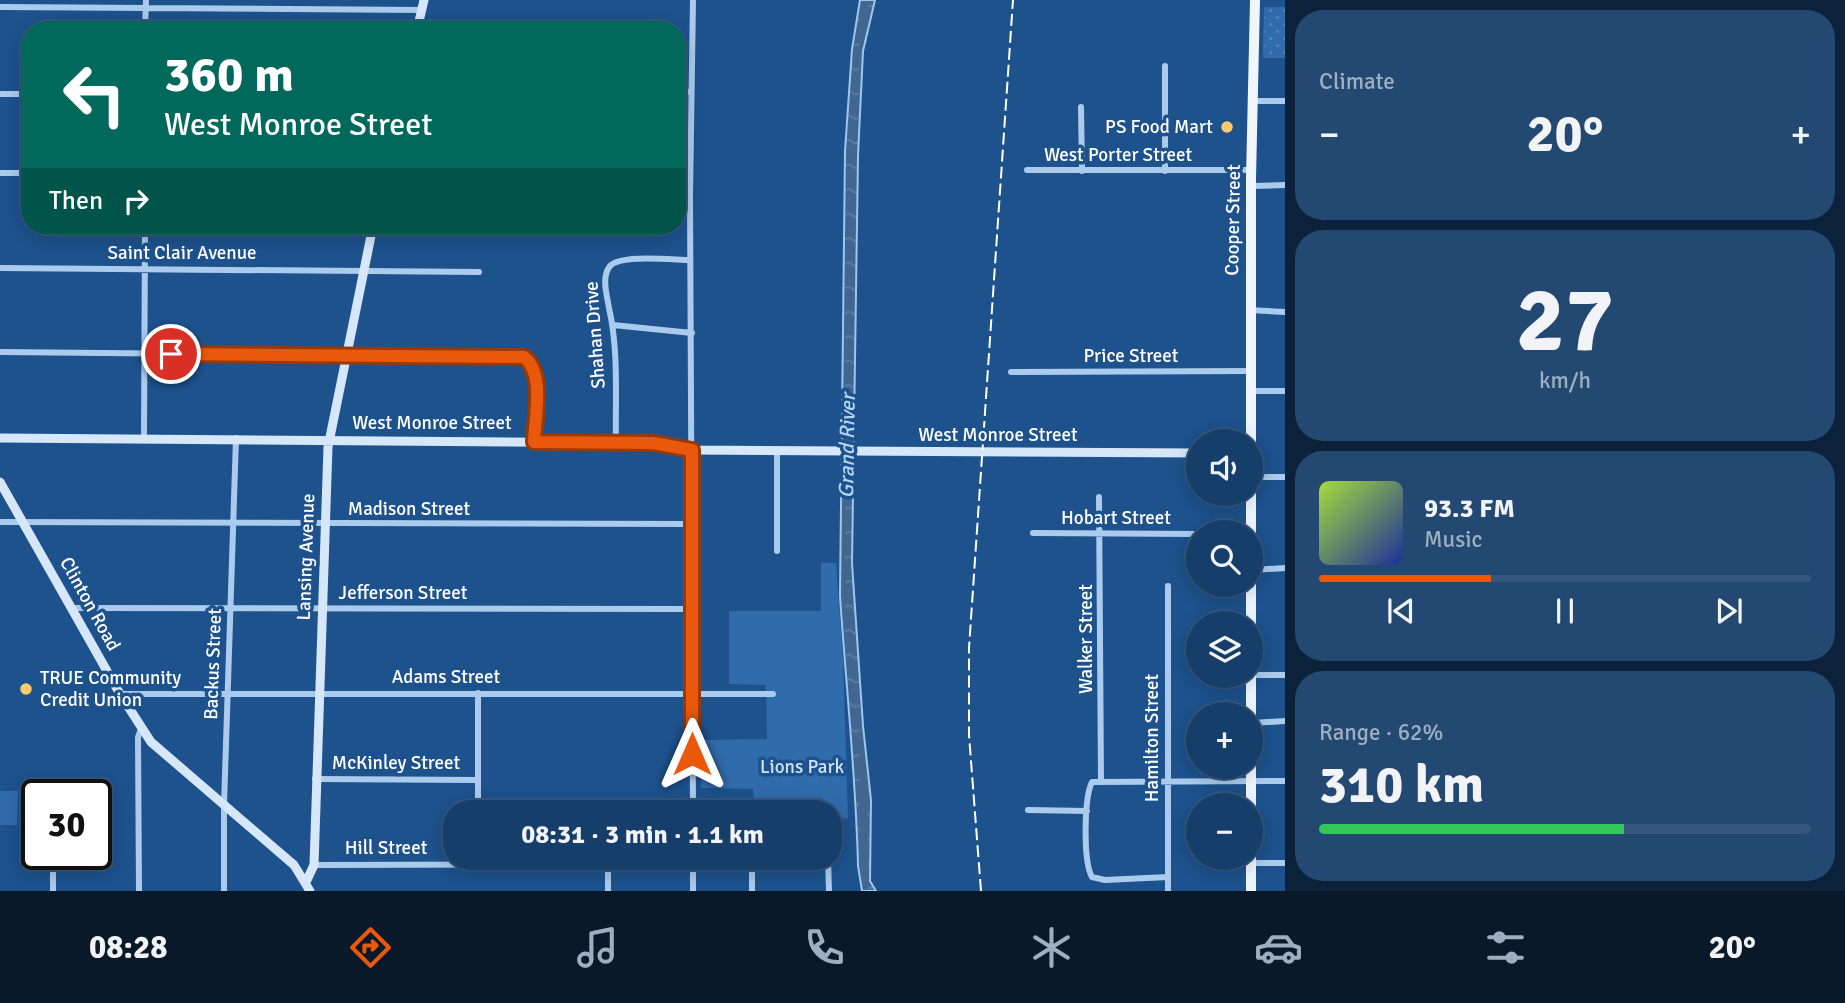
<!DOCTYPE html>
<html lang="en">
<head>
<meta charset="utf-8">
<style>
	:root { --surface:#163e6a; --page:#234972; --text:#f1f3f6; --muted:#9eaec1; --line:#35577e; --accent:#ea580c }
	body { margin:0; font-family:Signika,sans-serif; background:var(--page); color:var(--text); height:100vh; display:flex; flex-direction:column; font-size:26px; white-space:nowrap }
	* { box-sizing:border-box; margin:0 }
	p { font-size:23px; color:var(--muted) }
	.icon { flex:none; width:38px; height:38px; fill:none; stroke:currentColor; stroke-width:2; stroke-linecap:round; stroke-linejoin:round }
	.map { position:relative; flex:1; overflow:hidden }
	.side { display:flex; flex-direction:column; gap:10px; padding:10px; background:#0c223a; width:560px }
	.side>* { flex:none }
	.banner { position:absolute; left:21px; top:21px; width:665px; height:214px; border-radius:28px; box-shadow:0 4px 18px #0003,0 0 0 2px var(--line); background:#00695c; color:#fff; overflow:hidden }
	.tools { position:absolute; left:1186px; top:429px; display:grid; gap:14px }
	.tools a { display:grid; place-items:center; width:77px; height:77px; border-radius:50%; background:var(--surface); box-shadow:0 4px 18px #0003,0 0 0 2px var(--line); font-size:35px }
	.speed { position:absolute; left:21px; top:779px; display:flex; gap:14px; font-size:35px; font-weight:700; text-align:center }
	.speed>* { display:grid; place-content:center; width:91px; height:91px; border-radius:50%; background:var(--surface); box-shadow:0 4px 18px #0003,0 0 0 2px var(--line); line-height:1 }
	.speed .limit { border:4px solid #111; border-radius:10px; background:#fff; color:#111 }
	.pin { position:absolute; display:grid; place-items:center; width:60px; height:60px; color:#fff; margin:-30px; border:4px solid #fff; border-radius:50%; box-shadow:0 2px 7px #0007 }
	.me { position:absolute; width:77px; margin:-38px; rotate:0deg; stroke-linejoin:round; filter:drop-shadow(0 0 5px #0008) }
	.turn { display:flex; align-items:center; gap:24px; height:147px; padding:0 28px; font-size:32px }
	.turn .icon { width:91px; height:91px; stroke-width:2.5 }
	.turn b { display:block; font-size:49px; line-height:60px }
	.then { display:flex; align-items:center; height:66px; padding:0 28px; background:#0003; gap:14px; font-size:26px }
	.big { font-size:52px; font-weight:800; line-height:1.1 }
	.side .tile { flex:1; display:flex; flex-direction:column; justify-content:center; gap:10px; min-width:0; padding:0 24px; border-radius:28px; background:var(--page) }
	.side .dial { align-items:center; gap:0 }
	.dial b { font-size:91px; line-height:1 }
	.song { display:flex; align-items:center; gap:21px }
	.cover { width:84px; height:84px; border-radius:10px; background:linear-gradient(135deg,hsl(80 70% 55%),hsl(230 70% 35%)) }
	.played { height:7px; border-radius:4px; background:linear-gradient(90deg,var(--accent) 35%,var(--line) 35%) }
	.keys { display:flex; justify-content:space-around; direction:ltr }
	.heat { display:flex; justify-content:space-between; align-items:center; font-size:38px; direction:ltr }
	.charge { height:10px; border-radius:5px; background:linear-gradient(90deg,#34c759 62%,var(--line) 0) }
	.trip { position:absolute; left:443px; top:800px; width:399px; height:70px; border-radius:28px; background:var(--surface); box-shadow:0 4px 18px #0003,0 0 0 2px var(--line); font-weight:800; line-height:70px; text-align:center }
	.dock { display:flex; height:112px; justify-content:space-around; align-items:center; background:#09192a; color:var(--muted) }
	.dock .icon { width:49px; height:49px }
	.dock .on { color:var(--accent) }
	.dock b { font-size:32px; color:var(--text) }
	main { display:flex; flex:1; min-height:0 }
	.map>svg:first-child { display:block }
</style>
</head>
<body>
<main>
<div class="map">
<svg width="1285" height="891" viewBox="0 0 1285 891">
	<defs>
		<pattern id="grass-dots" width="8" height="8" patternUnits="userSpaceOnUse" patternTransform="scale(1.75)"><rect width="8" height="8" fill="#306cab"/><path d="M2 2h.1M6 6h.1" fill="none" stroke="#4f82b8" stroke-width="1.8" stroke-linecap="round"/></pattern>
		<pattern id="water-ripples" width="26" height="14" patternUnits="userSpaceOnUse" patternTransform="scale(1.75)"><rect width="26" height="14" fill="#416791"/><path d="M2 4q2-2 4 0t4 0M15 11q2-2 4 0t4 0" fill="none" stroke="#5e7ea2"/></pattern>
	</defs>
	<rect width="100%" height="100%" fill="#1d528d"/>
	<path fill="url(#grass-dots)" d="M1264 7H1285V58H1263Z"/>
	<path fill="#306cab" d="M821 563H836L843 660 848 818 830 820V812H754L753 789 701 788 702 740 767 739 766 685 729 684V611H821Z
		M0 791H18L17 825H0Z"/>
	<path fill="url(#water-ripples)" stroke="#9dc6ef" stroke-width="2" d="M860 0H875L863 51 858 156 852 563 863 726 871 800 870 881 876 891H862L858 866C856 776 846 686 840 596L845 151 852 49Z"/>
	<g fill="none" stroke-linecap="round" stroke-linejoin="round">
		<path stroke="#aacbed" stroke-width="6" d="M0 7 422 10
			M145 30 146 0
			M1165 66V171
			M677 91 690 92
			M0 94H30
			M1253 101H1285
			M1081 107 1082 171
			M1027 170H1251
			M0 173H30
			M1251 186 1285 185
			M677 195 690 196
			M0 268 479 272
			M1249 310 1285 312
			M613 325 692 333
			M0 352 524 357C545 373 535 418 534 442
			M1011 372 1251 371
			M1251 391H1285
			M144 438 145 226
			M616 443C615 399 619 351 609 308 607 295 601 277 610 266 620 254 674 260 690 260
			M777 451V551
			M1251 477H1285
			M1099 497 1101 781
			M0 522 691 524
			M1033 533 1199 534
			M1251 570 1285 568
			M1168 586V891
			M73 608 692 609
			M1252 675H1285
			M478 693V812
			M120 694H773
			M1251 723 1285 721
			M315 779 477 780
			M1028 810 1087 811
			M693 812 690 196 693 0
			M53 854V891
			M693 858V891
			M752 858V891
			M828 858 829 891
			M1251 863H1285
			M608 864V891
			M314 865 752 864
			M1168 877 1105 880 1092 877C1083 861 1084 798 1092 782L1285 781
			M139 891 138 737 141 729
			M224 891V805L236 438"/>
		<path stroke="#d6e7f9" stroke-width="9" d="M417 30 424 0
			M0 438 653 443 692 450 1199 453
			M0 482 120 694 151 742 294 865 310 891
			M306 882 314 865 328 447 373 226"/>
		<path stroke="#f0f6ff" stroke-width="10" d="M1251 441V178L1255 0
			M1251 532V494
			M1251 560V728
			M1251 805V766
			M1251 891V858"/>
		<path stroke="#fff" stroke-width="2" stroke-dasharray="12 5" stroke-linecap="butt" d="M981 891 969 735V648L1013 0"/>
	</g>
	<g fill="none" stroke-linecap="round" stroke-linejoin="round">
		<defs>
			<path id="route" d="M171 354 524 357C545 373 535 417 534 442L653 443 692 450V754"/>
		</defs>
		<use href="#route" stroke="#983908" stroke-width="18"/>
		<use href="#route" stroke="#ea580c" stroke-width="12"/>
	</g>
	<g fill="#fdcc68" stroke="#1d528d" stroke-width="2.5">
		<circle cx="1227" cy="127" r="7"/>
		<circle cx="26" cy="689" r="7"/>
	</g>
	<g text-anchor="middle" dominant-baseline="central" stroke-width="7" stroke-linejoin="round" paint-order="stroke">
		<g font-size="19" fill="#fff" stroke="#1d528d" text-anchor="end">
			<text x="1213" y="127">PS Food Mart</text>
			<text x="40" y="678" text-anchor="start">TRUE Community<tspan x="40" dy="22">Credit Union</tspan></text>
		</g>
		<g font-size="19" fill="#fff" stroke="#1d528d">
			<text x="1118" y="155">West Porter Street</text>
			<text transform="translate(1233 220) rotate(-89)">Cooper Street</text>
			<text x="182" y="253">Saint Clair Avenue</text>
			<text transform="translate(595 335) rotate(-94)">Shahan Drive</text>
			<text x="1131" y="356">Price Street</text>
			<text x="432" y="423">West Monroe Street</text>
			<text x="998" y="435">West Monroe Street</text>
			<text x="409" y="509">Madison Street</text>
			<text x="1116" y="518">Hobart Street</text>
			<text transform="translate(306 557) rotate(-88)">Lansing Avenue</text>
			<text x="403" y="593">Jefferson Street</text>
			<text transform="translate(90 604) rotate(61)">Clinton Road</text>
			<text transform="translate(1086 639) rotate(-90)">Walker Street</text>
			<text transform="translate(213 664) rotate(-88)">Backus Street</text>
			<text x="446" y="677">Adams Street</text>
			<text transform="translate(1152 738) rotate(-90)">Hamilton Street</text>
			<text x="396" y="763">McKinley Street</text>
			<text x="386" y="848">Hill Street</text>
		</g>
		<g font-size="19" fill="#cfe4f9" stroke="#1d528d">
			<text x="802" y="767">Lions Park</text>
		</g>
		<g font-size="21" font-style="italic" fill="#b6d5f4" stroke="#1d528d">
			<text transform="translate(847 446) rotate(-89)">Grand River</text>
		</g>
	</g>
</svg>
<div class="tools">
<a><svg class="icon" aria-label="sound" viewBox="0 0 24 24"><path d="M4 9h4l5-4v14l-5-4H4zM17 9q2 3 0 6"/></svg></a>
<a><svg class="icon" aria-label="search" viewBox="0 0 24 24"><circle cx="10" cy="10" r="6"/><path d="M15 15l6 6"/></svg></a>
<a><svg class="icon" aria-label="layers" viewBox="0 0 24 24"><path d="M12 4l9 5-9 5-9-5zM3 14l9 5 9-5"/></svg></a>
<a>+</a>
<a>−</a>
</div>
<div class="speed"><div class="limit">30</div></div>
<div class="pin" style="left:171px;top:354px;background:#d93025"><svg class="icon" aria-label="arrive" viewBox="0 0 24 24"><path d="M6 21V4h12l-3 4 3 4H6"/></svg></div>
<svg class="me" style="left:692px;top:754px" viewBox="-20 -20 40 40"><path d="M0-17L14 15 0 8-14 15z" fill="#ea580c" stroke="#fff" stroke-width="4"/></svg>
<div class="trip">08:31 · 3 min · 1.1 km</div>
<div class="banner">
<div class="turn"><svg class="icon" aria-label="left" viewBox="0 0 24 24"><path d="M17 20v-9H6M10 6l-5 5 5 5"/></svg><div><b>360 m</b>West Monroe Street</div></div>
<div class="then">Then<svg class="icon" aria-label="right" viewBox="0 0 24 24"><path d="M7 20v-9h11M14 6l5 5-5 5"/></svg></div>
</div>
</div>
<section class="side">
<div class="tile"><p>Climate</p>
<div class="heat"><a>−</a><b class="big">20°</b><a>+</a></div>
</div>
<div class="tile dial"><b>27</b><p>km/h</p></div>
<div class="tile">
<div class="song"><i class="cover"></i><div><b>93.3 FM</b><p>Music</p></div></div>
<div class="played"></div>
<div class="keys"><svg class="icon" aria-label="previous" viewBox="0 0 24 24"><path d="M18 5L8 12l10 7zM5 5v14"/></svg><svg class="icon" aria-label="pause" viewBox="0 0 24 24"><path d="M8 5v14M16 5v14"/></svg><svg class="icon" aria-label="next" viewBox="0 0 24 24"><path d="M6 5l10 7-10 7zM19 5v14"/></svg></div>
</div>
<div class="tile"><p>Range · 62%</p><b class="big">310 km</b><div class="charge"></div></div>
</section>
</main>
<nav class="dock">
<b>08:28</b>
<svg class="icon on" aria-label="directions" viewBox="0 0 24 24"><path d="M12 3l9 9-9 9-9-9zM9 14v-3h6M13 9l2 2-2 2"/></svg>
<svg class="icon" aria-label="music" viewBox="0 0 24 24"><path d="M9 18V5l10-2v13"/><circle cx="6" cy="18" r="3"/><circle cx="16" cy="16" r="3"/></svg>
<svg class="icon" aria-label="phone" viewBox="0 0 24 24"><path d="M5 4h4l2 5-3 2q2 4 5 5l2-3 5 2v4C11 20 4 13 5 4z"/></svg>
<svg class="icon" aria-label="climate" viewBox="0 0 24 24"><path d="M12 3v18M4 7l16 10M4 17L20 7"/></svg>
<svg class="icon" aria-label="car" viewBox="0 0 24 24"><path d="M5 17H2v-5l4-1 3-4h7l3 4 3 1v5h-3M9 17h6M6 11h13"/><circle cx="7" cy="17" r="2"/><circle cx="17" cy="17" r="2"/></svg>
<svg class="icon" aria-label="filters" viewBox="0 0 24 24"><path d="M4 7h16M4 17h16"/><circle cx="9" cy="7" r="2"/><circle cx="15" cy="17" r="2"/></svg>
<b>20°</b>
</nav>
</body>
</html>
